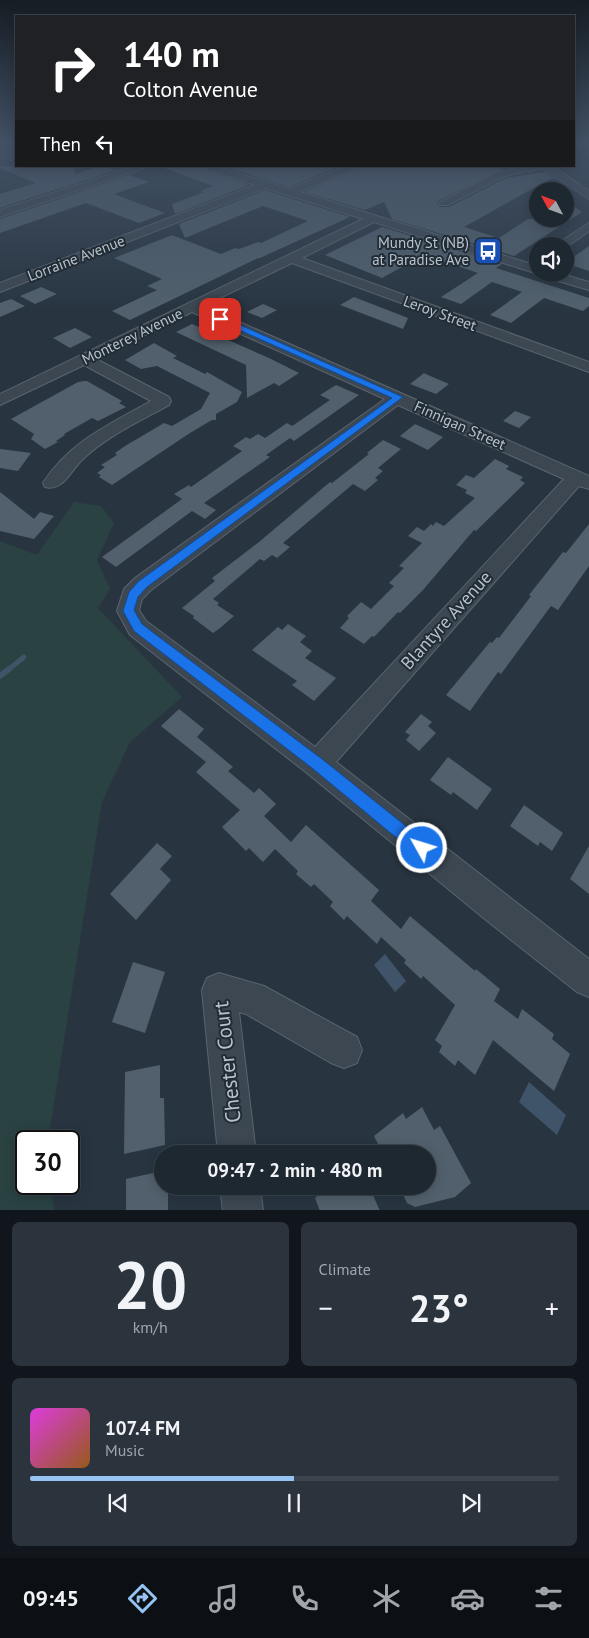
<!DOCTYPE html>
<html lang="en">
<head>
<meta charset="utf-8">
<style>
	:root { --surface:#1e2831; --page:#2b343d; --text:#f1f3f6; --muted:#a1a6ab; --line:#3c444d; --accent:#95c3f4 }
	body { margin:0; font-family:"PT Sans",sans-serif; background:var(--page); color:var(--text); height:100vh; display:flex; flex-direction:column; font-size:19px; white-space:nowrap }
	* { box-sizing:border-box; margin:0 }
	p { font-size:16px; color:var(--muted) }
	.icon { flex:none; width:28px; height:28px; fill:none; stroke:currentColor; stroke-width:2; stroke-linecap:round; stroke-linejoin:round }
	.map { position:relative; height:1210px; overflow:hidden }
	.sheet { display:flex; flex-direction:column; gap:12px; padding:12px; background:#10161b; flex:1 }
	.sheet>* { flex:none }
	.guide { position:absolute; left:15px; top:15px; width:560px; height:152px; border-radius:0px; box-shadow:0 2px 12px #0003,0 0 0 1px var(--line); background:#202124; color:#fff; overflow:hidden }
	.needle { width:32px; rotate:311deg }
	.tools { position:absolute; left:529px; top:182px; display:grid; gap:10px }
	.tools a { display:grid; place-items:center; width:45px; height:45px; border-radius:50%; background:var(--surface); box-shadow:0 2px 12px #0003,0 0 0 1px var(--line); font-size:25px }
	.speed { position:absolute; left:15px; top:1130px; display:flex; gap:10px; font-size:25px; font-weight:700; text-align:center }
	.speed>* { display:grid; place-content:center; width:65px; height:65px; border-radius:50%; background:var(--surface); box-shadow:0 2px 12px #0003,0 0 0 1px var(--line); line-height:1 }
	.speed .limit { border:2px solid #111; border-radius:8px; background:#fff; color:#111 }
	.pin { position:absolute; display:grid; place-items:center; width:42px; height:42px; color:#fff; margin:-21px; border-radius:10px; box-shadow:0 2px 8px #0006 }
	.me { position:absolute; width:55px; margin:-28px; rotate:309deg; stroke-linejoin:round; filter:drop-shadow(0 0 4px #0008) }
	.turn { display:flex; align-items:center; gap:18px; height:105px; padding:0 25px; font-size:22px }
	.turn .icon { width:65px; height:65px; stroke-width:2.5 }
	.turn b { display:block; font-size:35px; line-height:42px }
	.then { display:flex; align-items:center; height:48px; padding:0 25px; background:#0003; gap:10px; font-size:19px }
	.big { font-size:38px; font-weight:700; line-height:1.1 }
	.sheet .tile { flex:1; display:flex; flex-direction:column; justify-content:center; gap:8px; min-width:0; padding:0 18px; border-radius:8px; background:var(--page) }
	.sheet .dial { align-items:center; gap:0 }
	.dial b { font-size:65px; line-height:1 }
	.song { display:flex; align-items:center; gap:15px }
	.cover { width:60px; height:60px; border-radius:8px; background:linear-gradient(135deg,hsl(300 70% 55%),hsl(30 70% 35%)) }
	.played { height:5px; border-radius:2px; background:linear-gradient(90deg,var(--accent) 50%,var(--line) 50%) }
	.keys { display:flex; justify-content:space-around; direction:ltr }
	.heat { display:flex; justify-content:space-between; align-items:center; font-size:28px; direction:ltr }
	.sheet .tiles { flex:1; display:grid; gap:12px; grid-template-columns:1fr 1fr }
	.tile:last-child { grid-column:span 2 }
	.trip { position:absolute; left:154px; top:1145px; width:282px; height:50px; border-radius:25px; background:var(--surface); box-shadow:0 2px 12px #0003,0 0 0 1px var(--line); font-weight:700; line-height:50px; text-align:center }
	.tabs { display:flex; height:80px; justify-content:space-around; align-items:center; background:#0c1014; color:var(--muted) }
	.tabs .icon { width:35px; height:35px }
	.tabs .selected { color:var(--accent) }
	.tabs b { font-size:22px; color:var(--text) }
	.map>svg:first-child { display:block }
</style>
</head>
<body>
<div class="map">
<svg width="589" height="1211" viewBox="0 0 589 1211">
	<rect width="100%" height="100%" fill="#283541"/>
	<path fill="#2a4242" d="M74 502 101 506 114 523 97 560 110 589 98 608 182 697 130 742 102 802 48 1141H26V1184H51L54 1210H0V541L37 555Z"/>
	<path fill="#3f5469" d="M385 954 406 981 395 992 374 965Z
		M529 1082 566 1115 557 1135 519 1102Z"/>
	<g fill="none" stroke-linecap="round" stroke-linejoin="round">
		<path stroke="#3f5469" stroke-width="5" d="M8 670 24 657"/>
		<path stroke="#3f5469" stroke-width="6" d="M0 676 9 669"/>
	</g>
	<path fill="#51606c" d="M0 166H74L75 174 99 166 116 170 0 208V194L36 183 0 168Z
		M164 166H197L249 185 175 214 172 204 204 192 200 191 213 186 164 168Z
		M222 166 244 168 249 166H340L289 187Z
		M362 166H492L503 169 438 201 437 204 440 207H449L506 178 544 172 554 178 539 185 464 227 499 238 528 219H565V200L582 212 514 256 392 219 384 202 365 210 305 192Z
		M129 175 149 182 114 194 165 213 139 223 86 203 0 233V219Z
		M265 190 350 217 260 258H258L130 320 112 311 157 290 147 286 162 279 114 258 172 235 221 254 235 248 239 249 258 242 261 243 308 221 263 206 185 238 179 224Z
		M382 227 502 264 496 268 589 298V306L583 311 544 298 511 323 490 315 522 292 492 282 461 304 441 297 478 273 424 255 382 278 325 255Z
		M589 246V271L565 263Z
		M41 287 57 294 35 304 20 296Z
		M354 297 408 318 403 329 340 305Z
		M11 299 25 306 0 317V303Z
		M263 304 277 310 262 318 247 312Z
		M192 324 269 358 299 373 279 386 274 383 247 398 246 365 176 332Z
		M75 328 92 337 70 348 53 338Z
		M154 343 177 356 173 358 205 374 207 372 242 392 237 402 216 414V420H212L190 433 112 485 99 477 101 475 97 473 105 467 101 465 117 455 115 453 125 446 164 423 172 426 201 409 210 393 157 366 141 369 125 360Z
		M424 373 428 375 449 384 436 394 410 384Z
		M84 381H87L122 401 119 403 126 407 98 421 92 418 64 434 65 435 56 441 58 442 45 449 31 439 34 434 11 419 78 382Z
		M336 385 359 395 294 441 290 438 266 455 270 457 204 503 216 510 205 519 192 511 116 567 102 557 182 499 174 494 189 485 191 487 242 451 233 446 246 437 250 439 258 434 265 438 287 423 292 426 298 422 330 400 320 395Z
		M515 411 531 417 519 428 503 421Z
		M415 424 443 437 428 450 400 436Z
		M383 440 401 449 378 468 383 471 375 478 378 480 365 491 353 484 283 543 290 547 277 558 272 555 264 561 260 559 213 599 219 603 217 605 234 616 220 628 213 633 193 618 194 616 182 608 215 581 212 578 259 542 330 482 332 483 369 454 367 453Z
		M0 449 31 453 18 471 0 468Z
		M495 459 509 466 506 469 523 477 520 480 525 483 476 531 474 530 423 590 400 613 398 612 374 637 372 636 364 644 340 628 349 618 347 616 361 602 371 609 394 586 389 583 404 568 399 566 422 543 408 536 417 527 424 531 431 524 433 526 436 522 444 526 475 498 465 493 467 490 456 485 466 475 474 478Z
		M0 492 34 519 40 512 54 516 34 539 0 531Z
		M589 524V566L558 610 551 606 501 674 498 672 470 711 446 695 490 642 492 643 497 637 499 638 531 596 529 595 563 552 566 553Z
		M288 624 306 636 300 642 312 651 305 658 336 678 314 701 292 685 297 681 252 650 278 627 282 630Z
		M179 709 204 729 197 737 233 767 228 771 254 793 259 788 276 804 264 816 291 842 306 825 379 890 371 901 401 929 410 916 475 971 476 969 500 989 494 1001 518 1019 522 1009 554 1034 552 1039 570 1054 554 1091 493 1040 475 1075 458 1060 455 1066 439 1052 442 1046 435 1040 455 1005 423 976 421 979 404 963 406 960 381 937 377 944 347 916 344 920 330 906 333 902 314 884 311 887 296 874 298 871 275 849 263 862 249 848 246 851 222 827 240 810 196 772 206 762 161 726Z
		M421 714 432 722 428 726 436 733 419 751 406 740 410 735 405 732Z
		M448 757 492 789 477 810 453 792 451 795 430 780Z
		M524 805 563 833 552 851 540 842 538 846 510 826Z
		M157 843 172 856 160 869 171 880 136 920 110 894Z
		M589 846V894L570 879Z
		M133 962 165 972 145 1033 112 1022Z
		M160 1065V1098H164L165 1145 124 1154 125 1072Z
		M422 1107 434 1130 440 1126 471 1183 455 1197 415 1207 407 1203 399 1186H428V1154H383L374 1136 403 1113 406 1119Z
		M162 1171V1186H168V1211H126V1179Z
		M331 1186H369L380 1211H320L315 1198Z"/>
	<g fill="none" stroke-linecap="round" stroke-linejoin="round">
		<defs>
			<path id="minor" d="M0 150 14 155 16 157 11 160 0 156Z
				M135 166H150L0 217V210Z
				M199 166H215L289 189 346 166H360L300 192 538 266V274L374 222 302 258 589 362V372L292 263 203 306 589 476V489L579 486 336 762 589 959V997L577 992 486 920 307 773 130 635 117 611 124 589 135 578 385 399 192 312 96 359 169 397 171 401 169 405C140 421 107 436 83 459 71 470 63 492 45 487L43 483C69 442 110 424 151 401L84 365 0 405V394L363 219 265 188 0 292V283L255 185ZM398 405 564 479 315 747 146 621 139 610 142 599 151 590Z
				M524 166H552L589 191V199L542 168 505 176 448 205H440L439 203 498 172Z
				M589 223V231L565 248V246H554Z
				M543 274H562L589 282V290L544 277Z
				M219 973 264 986 357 1037 362 1050 357 1063 344 1068 331 1063 246 1014 239 1012 256 1154H218L202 990 207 978Z
				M220 1186H260L263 1211H223Z"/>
		</defs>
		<use href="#minor" stroke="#5a656e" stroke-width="2"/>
		<use href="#minor" fill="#3c4751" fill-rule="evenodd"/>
	</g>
	<linearGradient id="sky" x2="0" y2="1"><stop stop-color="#161d24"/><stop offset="0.46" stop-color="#425165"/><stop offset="1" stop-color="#425165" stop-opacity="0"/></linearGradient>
	<rect width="589" height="311" fill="url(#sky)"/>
	<path fill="#1a73e8" stroke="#114b97" d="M217 317H222L403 397 147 587 138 597 134 610 142 624 151 631 322 759 427 843 429 848 427 854 422 856 416 854 312 768 143 638 134 631 123 611 129 592 139 581 392 398 217 320Z"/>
	<defs>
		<symbol id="bus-square" viewBox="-11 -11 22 22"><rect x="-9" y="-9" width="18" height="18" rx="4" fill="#1a4fb4" stroke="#212c36"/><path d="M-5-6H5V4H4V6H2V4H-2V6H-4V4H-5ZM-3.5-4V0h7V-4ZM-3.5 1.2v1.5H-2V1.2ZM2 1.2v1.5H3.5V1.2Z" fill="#fff"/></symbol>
	</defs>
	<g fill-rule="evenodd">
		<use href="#bus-square" x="472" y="235" width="32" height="32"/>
	</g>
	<g text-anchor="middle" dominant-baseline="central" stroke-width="4" stroke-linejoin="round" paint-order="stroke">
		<g font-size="15" fill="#b9c2cb" stroke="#212c36" text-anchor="end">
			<text x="469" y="242">Mundy St (NB)<tspan x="469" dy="17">at Paradise Ave</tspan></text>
		</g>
		<g font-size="15" fill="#b9c2cb" stroke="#212c36">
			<text transform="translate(76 258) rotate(-21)">Lorraine Avenue</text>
			<text transform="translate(440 313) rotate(20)">Leroy Street</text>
			<text transform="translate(132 336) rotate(-26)">Monterey Avenue</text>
			<text transform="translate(460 425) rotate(24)">Finnigan Street</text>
		</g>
		<g font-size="18" fill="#b9c2cb" stroke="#212c36">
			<text transform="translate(446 620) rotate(-48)">Blantyre Avenue</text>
		</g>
		<g font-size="21" fill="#b9c2cb" stroke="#212c36">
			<text transform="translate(227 1062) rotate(-96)">Chester Court</text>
		</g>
	</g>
</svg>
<div class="tools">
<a><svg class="needle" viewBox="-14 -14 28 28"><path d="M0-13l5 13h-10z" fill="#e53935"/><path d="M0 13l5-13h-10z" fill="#a1a6ab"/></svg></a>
<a><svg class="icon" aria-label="sound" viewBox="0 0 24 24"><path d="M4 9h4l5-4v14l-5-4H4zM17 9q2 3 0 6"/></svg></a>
</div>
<div class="speed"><div class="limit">30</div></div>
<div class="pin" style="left:220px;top:319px;background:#d93025"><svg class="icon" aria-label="arrive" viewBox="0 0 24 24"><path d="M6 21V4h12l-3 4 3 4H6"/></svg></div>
<svg class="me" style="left:422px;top:848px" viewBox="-20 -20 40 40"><circle r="17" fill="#1a73e8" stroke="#fff" stroke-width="3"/><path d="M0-11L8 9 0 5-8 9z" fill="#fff"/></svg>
<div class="trip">09:47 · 2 min · 480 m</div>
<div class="guide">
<div class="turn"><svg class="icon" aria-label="right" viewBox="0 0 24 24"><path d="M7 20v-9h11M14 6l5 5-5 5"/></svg><div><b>140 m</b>Colton Avenue</div></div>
<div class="then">Then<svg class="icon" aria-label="left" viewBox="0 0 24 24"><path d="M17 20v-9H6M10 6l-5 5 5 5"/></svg></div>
</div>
</div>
<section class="sheet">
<div class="tiles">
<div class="tile dial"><b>20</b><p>km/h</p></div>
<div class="tile"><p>Climate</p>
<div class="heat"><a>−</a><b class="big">23°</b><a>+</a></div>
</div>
<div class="tile">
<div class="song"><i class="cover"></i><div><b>107.4 FM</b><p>Music</p></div></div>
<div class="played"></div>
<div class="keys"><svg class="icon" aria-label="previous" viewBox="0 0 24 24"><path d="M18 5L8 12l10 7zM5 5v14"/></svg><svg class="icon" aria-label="pause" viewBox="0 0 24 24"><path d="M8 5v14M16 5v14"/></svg><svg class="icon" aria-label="next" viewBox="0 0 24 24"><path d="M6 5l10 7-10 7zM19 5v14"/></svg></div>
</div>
</div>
</section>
<nav class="tabs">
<b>09:45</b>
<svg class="icon selected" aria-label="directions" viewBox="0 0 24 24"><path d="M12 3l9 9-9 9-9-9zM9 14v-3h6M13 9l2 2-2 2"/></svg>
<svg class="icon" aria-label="music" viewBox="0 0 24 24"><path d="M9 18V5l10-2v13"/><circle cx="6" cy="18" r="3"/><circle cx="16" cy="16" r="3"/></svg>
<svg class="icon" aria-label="phone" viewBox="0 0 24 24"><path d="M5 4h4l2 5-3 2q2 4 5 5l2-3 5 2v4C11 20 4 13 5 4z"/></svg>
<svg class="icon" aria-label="climate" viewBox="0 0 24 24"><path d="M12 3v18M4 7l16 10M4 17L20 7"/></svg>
<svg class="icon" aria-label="car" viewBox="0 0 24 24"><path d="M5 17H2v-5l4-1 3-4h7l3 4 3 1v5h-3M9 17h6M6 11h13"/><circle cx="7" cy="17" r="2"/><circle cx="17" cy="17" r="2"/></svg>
<svg class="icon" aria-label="filters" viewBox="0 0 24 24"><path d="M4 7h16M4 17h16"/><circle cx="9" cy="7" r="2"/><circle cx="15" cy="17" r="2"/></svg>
</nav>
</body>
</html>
